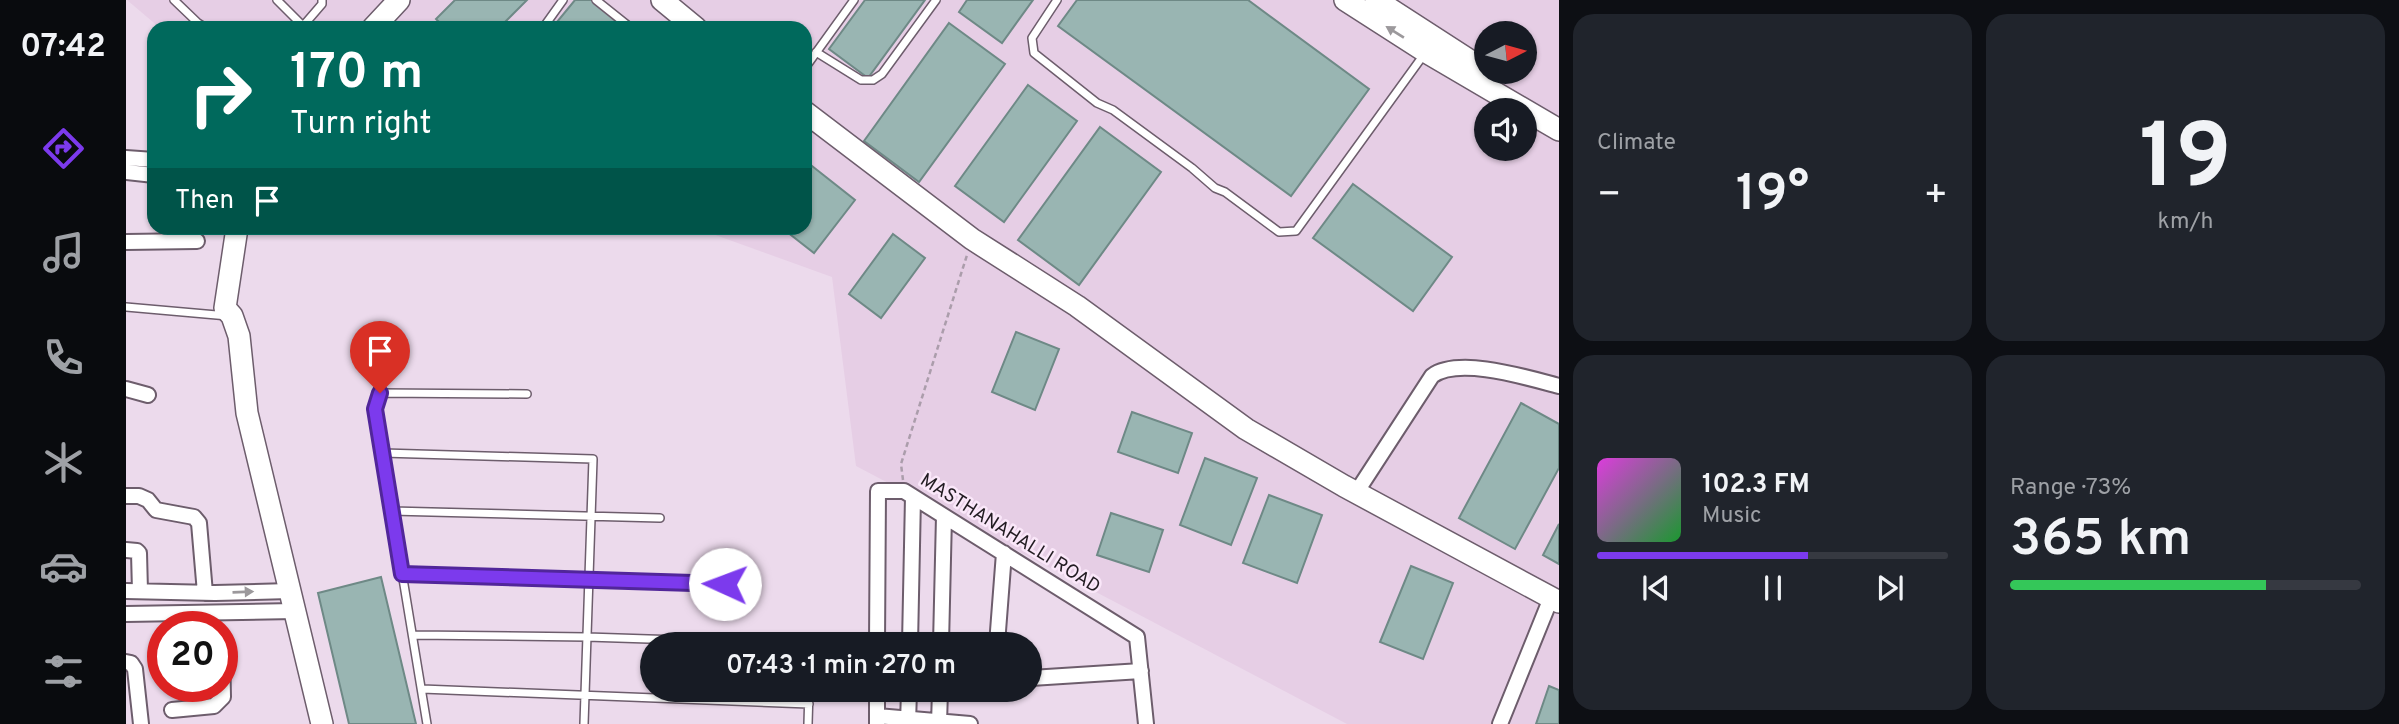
<!DOCTYPE html>
<html lang="en">
<head>
<meta charset="utf-8">
<style>
	:root { --surface:#171b24; --page:#20242c; --text:#f1f3f6; --muted:#9ea1a6; --line:#363941; --accent:#7c3aed }
	body { margin:0; font-family:Overpass,sans-serif; background:var(--page); color:var(--text); height:100vh; display:flex; flex-direction:column; font-size:26px; white-space:nowrap }
	* { box-sizing:border-box; margin:0 }
	p { font-size:23px; color:var(--muted) }
	.icon { flex:none; width:38px; height:38px; fill:none; stroke:currentColor; stroke-width:2; stroke-linecap:round; stroke-linejoin:round }
	.map { position:relative; flex:1; overflow:hidden }
	.side { display:flex; flex-direction:column; gap:14px; padding:14px; background:#0d0f14; width:840px }
	.side>* { flex:none }
	.hud { position:absolute; left:21px; top:21px; width:665px; height:214px; border-radius:21px; box-shadow:0 2px 5px #0004; background:#00695c; color:#fff; overflow:hidden }
	.needle { width:46px; rotate:84deg }
	.buttons { position:absolute; left:1348px; top:21px; display:grid; gap:14px }
	.buttons a { display:grid; place-items:center; width:63px; height:63px; border-radius:50%; background:var(--surface); box-shadow:0 2px 5px #0004; font-size:35px }
	.speed { position:absolute; left:21px; top:611px; display:flex; gap:14px; font-size:35px; font-weight:700; text-align:center }
	.speed>* { display:grid; place-content:center; width:91px; height:91px; border-radius:50%; background:var(--surface); box-shadow:0 2px 5px #0004; line-height:1 }
	.speed .limit { border:10px solid #d22; background:#fff; color:#111 }
	.pin { position:absolute; display:grid; place-items:center; width:60px; height:60px; color:#fff; margin:-72px -30px; border-radius:50% 50% 50% 0; rotate:-45deg; box-shadow:0 0 7px #0007 }
	.pin .icon { rotate:45deg }
	.me { position:absolute; width:77px; margin:-38px; rotate:272deg; stroke-linejoin:round; filter:drop-shadow(0 0 5px #0008) }
	.turn { display:flex; align-items:center; gap:24px; height:147px; padding:0 28px; font-size:32px }
	.turn .icon { width:91px; height:91px; stroke-width:2.5 }
	.turn b { display:block; font-size:49px; line-height:60px }
	.then { display:flex; align-items:center; height:66px; padding:0 28px; background:#0003; gap:14px; font-size:26px }
	.big { font-size:52px; font-weight:600; line-height:1.1 }
	.side .tile { flex:1; display:flex; flex-direction:column; justify-content:center; gap:10px; min-width:0; padding:0 24px; border-radius:21px; background:var(--page) }
	.side .dial { align-items:center; gap:0 }
	.dial b { font-size:91px; line-height:1 }
	.song { display:flex; align-items:center; gap:21px }
	.cover { width:84px; height:84px; border-radius:10px; background:linear-gradient(135deg,hsl(300 70% 55%),hsl(130 70% 35%)) }
	.played { height:7px; border-radius:4px; background:linear-gradient(90deg,var(--accent) 60%,var(--line) 60%) }
	.keys { display:flex; justify-content:space-around; direction:ltr }
	.heat { display:flex; justify-content:space-between; align-items:center; font-size:38px; direction:ltr }
	.charge { height:10px; border-radius:5px; background:linear-gradient(90deg,#34c759 73%,var(--line) 0) }
	.side .tiles { flex:1; display:grid; gap:14px; grid-template-columns:repeat(2,1fr) }
	.trip { position:absolute; left:514px; top:632px; width:402px; height:70px; border-radius:35px; background:var(--surface); box-shadow:0 2px 5px #0004; font-weight:600; line-height:70px; text-align:center }
	main { display:flex; flex:1; min-height:0 }
	.tab-bar { display:flex; flex-direction:column; width:126px; justify-content:space-around; align-items:center; background:#090b0e; color:var(--muted) }
	.tab-bar .icon { width:49px; height:49px }
	.tab-bar .on { color:var(--accent) }
	.tab-bar b { font-size:32px; color:var(--text) }
	.map>svg:first-child { display:block }
</style>
</head>
<body>
<main>
<nav class="tab-bar">
<b>07:42</b>
<svg class="icon on" aria-label="directions" viewBox="0 0 24 24"><path d="M12 3l9 9-9 9-9-9zM9 14v-3h6M13 9l2 2-2 2"/></svg>
<svg class="icon" aria-label="music" viewBox="0 0 24 24"><path d="M9 18V5l10-2v13"/><circle cx="6" cy="18" r="3"/><circle cx="16" cy="16" r="3"/></svg>
<svg class="icon" aria-label="phone" viewBox="0 0 24 24"><path d="M5 4h4l2 5-3 2q2 4 5 5l2-3 5 2v4C11 20 4 13 5 4z"/></svg>
<svg class="icon" aria-label="climate" viewBox="0 0 24 24"><path d="M12 3v18M4 7l16 10M4 17L20 7"/></svg>
<svg class="icon" aria-label="car" viewBox="0 0 24 24"><path d="M5 17H2v-5l4-1 3-4h7l3 4 3 1v5h-3M9 17h6M6 11h13"/><circle cx="7" cy="17" r="2"/><circle cx="17" cy="17" r="2"/></svg>
<svg class="icon" aria-label="filters" viewBox="0 0 24 24"><path d="M4 7h16M4 17h16"/><circle cx="9" cy="7" r="2"/><circle cx="15" cy="17" r="2"/></svg>
</nav>
<div class="map">
<svg width="1433" height="724" viewBox="0 0 1433 724">
	<rect width="100%" height="100%" fill="#ecdaec"/>
	<path fill="#e6cee5" fill-rule="evenodd" d="M1 0H1433V724H1221L730 466 706 277 570 228H679V28H34ZM1360 33H1398V72H1360ZM1360 110H1398V149H1360Z"/>
	<path fill="#99b5b2" stroke="#6e8986" stroke-width="2" d="M329 0H401L373 28H319L310 19Z
		M449 0H466L499 28H426Z
		M739 0H799L742 78 703 49Z
		M841 0H907L876 43 833 12Z
		M951 0H1122L1243 89 1165 196 932 26Z
		M823 23 879 64 793 182 738 141Z
		M902 85 951 121 878 222 829 186Z
		M974 127 1035 172 953 285 892 240Z
		M686 166 729 200 688 253 656 228H679V175Z
		M1227 184 1326 257 1287 311 1187 238Z
		M767 234 799 258 755 318 723 294Z
		M890 332 933 349 909 410 866 392Z
		M1395 403 1433 424V468L1389 549 1333 518Z
		M1006 412 1066 433 1052 473 992 452Z
		M1079 458 1131 478 1105 545 1054 525Z
		M1143 495 1196 515 1171 583 1117 563Z
		M985 513 1037 530 1023 572 971 555Z
		M1433 524V564L1417 555Z
		M1285 566 1327 583 1297 659 1254 642Z
		M255 577 290 724H223L192 593Z
		M1423 686 1433 690V724H1410Z"/>
	<g fill="none" stroke-linecap="round" stroke-linejoin="round">
		<defs>
			<path id="lane" d="M48 0 72 23 80 28
				M151 0 179 28
				M470 0 505 28
				M931 0 906 38 908 53 971 103 987 110 1066 168 1089 188 1099 192 1153 232 1170 231 1299 53
				M177 26 196 4V0
				M417 28 437 0
				M690 52 735 80H747L756 74 810 0
				M679 68 728 0
				M0 307 102 316
				M257 453 467 459 458 724
				M266 511 534 518
				M277 574 599 584
				M287 635 461 637 678 644
				M296 689 683 704
				M301 724 249 409 254 393 401 394
				M682 724 683 690"/>
			<path id="street" d="M0 158 28 160
				M0 172 28 175
				M0 242 71 241
				M0 389 22 395
				M1230 493 1306 376C1333 356 1402 378 1433 386
				M0 496H13L22 500 30 510 68 517 73 523 79 593
				M0 550 11 551 13 553 14 591
				M0 591 89 593 164 591
				M0 614 169 611
				M751 644 752 491H778L1011 637 1020 724
				M784 644 787 497
				M815 644 818 516
				M871 644 878 553
				M0 662 5 663 9 669 15 724
				M905 678 1015 671
				M46 710 88 706 97 697 96 650
				M751 716 844 724
				M751 723V690
				M782 724 783 690
				M813 724 814 690
				M1374 724 1425 598"/>
			<path id="secondary" d="M536 0 570 28
				M1219 0 1300 52 1433 130
				M1250 0 1360 71
				M247 28 273 0
				M679 112 846 239 951 306 1120 429 1218 486 1433 602
				M111 228 99 308 106 316 113 336 121 413 196 724"/>
		</defs>
		<use href="#lane" stroke="#6d5d6c" stroke-width="10"/>
		<use href="#street" stroke="#6d5d6c" stroke-width="18"/>
		<use href="#secondary" stroke="#6d5d6c" stroke-width="24"/>
		<path stroke="#ab9dab" stroke-width="2.5" stroke-dasharray="5 3.5" stroke-linecap="butt" d="M777 480 775 464 841 255"/>
		<use href="#lane" stroke="#fff" stroke-width="7"/>
		<use href="#street" stroke="#fff" stroke-width="14"/>
		<use href="#secondary" stroke="#fff" stroke-width="21"/>
	</g>
	<defs><path id="oneway-solid" d="M-6-.8H1V-3.2L6.5 0L1 3.2V.8H-6Z" transform="scale(1.75)"/></defs>
	<g fill="#9c999c">
		<use href="#oneway-solid" transform="translate(1269 32) rotate(-148)"/>
		<use href="#oneway-solid" transform="translate(117 592) rotate(-2)"/>
	</g>
	<g fill="none" stroke-linecap="round" stroke-linejoin="round">
		<defs>
			<path id="route" d="M254 393 249 409 276 574 599 584"/>
		</defs>
		<use href="#route" stroke="#51269a" stroke-width="18"/>
		<use href="#route" stroke="#7c3aed" stroke-width="12"/>
	</g>
	<g text-anchor="middle" dominant-baseline="central" stroke-width="5" stroke-linejoin="round" paint-order="stroke">
		<g font-size="19" fill="#221c22" stroke="#fae7f9">
			<text transform="translate(884 534) rotate(32)">MASTHANAHALLI ROAD</text>
		</g>
	</g>
</svg>
<div class="buttons">
<a><svg class="needle" viewBox="-14 -14 28 28"><path d="M0-13l5 13h-10z" fill="#e53935"/><path d="M0 13l5-13h-10z" fill="#9ea1a6"/></svg></a>
<a><svg class="icon" aria-label="sound" viewBox="0 0 24 24"><path d="M4 9h4l5-4v14l-5-4H4zM17 9q2 3 0 6"/></svg></a>
</div>
<div class="speed"><div class="limit">20</div></div>
<div class="pin" style="left:254px;top:393px;background:#d93025"><svg class="icon" aria-label="arrive" viewBox="0 0 24 24"><path d="M6 21V4h12l-3 4 3 4H6"/></svg></div>
<svg class="me" style="left:599px;top:584px" viewBox="-20 -20 40 40"><circle r="19" fill="#fff"/><path d="M0-13L10 11 0 6-10 11z" fill="#7c3aed"/></svg>
<div class="trip">07:43 · 1 min · 270 m</div>
<div class="hud">
<div class="turn"><svg class="icon" aria-label="right" viewBox="0 0 24 24"><path d="M7 20v-9h11M14 6l5 5-5 5"/></svg><div><b>170 m</b>Turn right</div></div>
<div class="then">Then<svg class="icon" aria-label="arrive" viewBox="0 0 24 24"><path d="M6 21V4h12l-3 4 3 4H6"/></svg></div>
</div>
</div>
<section class="side">
<div class="tiles">
<div class="tile"><p>Climate</p>
<div class="heat"><a>−</a><b class="big">19°</b><a>+</a></div>
</div>
<div class="tile dial"><b>19</b><p>km/h</p></div>
<div class="tile">
<div class="song"><i class="cover"></i><div><b>102.3 FM</b><p>Music</p></div></div>
<div class="played"></div>
<div class="keys"><svg class="icon" aria-label="previous" viewBox="0 0 24 24"><path d="M18 5L8 12l10 7zM5 5v14"/></svg><svg class="icon" aria-label="pause" viewBox="0 0 24 24"><path d="M8 5v14M16 5v14"/></svg><svg class="icon" aria-label="next" viewBox="0 0 24 24"><path d="M6 5l10 7-10 7zM19 5v14"/></svg></div>
</div>
<div class="tile"><p>Range · 73%</p><b class="big">365 km</b><div class="charge"></div></div>
</div>
</section>
</main>
</body>
</html>
